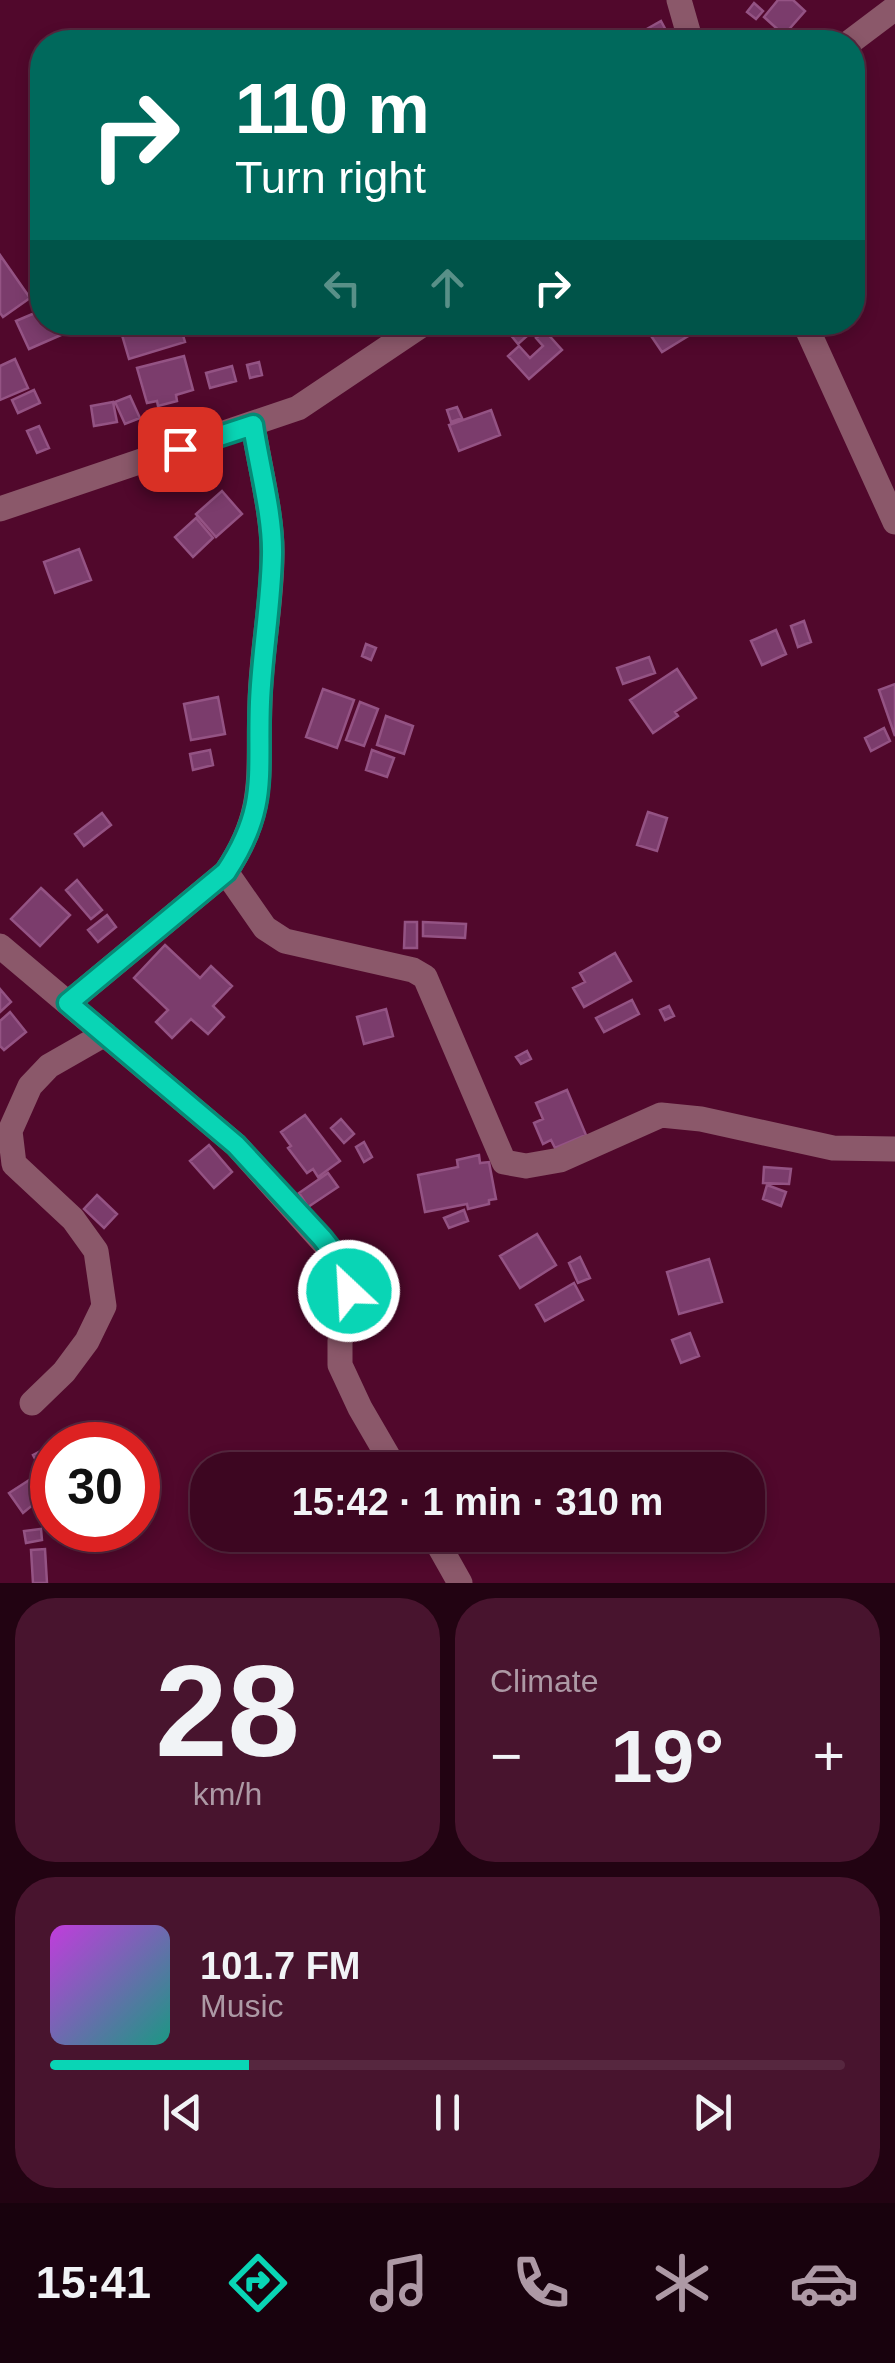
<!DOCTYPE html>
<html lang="en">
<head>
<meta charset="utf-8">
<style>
	:root { --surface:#3d0621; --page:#48142e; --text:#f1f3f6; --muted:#ad99a5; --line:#56273f; --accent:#09d5b5 }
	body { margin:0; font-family:Helvetica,sans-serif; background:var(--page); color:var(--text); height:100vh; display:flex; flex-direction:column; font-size:38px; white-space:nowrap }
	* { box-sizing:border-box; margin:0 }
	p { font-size:32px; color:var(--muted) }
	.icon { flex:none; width:55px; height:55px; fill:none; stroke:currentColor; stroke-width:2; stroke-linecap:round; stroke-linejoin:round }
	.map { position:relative; height:1583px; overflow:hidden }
	.sheet { display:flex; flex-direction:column; gap:15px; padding:15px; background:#220312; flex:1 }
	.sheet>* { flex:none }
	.banner { position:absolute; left:30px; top:30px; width:835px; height:305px; border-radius:40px; box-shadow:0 5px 15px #0003,0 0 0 2px var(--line); background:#00695c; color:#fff; overflow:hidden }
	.speed { position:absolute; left:30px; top:1422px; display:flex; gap:20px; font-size:50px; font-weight:700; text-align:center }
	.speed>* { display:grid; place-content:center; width:130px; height:130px; border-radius:50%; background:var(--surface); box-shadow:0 5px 15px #0003,0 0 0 2px var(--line); line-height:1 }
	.speed .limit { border:15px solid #d22; background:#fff; color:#111 }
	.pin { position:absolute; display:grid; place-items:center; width:85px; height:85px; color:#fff; margin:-42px; border-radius:20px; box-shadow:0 5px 15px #0006 }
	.me { position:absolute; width:110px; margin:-55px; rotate:335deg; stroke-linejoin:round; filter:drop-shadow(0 0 8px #0008) }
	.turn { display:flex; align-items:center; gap:35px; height:210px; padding:0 40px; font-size:45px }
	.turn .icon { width:130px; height:130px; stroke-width:2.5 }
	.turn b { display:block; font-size:70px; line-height:85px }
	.lanes { display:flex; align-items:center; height:95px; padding:0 40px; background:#0003; justify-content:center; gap:50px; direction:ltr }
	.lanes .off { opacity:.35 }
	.big { font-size:75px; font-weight:600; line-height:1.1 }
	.sheet .widget { flex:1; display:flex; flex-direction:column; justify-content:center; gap:15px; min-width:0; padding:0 35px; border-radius:40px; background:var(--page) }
	.sheet .dial { align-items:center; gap:0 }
	.dial b { font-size:130px; line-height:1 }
	.song { display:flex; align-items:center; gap:30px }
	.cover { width:120px; height:120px; border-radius:15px; background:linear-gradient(135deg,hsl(290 70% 55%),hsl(170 70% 35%)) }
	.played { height:10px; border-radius:5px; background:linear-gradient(90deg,var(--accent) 25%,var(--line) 25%) }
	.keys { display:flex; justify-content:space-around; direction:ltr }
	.heat { display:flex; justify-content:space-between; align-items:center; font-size:55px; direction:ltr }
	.sheet .tiles { flex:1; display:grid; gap:15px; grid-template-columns:1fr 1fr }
	.widget:last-child { grid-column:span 2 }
	.trip { position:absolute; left:190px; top:1452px; width:575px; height:100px; border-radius:40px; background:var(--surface); box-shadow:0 5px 15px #0003,0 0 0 2px var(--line); font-weight:600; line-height:100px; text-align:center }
	.tabs { display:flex; height:160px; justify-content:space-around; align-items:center; background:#18020d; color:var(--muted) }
	.tabs .icon { width:70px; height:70px }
	.tabs .selected { color:var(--accent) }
	.tabs b { font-size:45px; color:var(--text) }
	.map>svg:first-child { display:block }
</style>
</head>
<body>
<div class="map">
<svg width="895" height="1583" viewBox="0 0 895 1583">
	<rect width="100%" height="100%" fill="#51082c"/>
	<path fill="#7b3c6c" stroke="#945384" stroke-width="2.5" d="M778 0H793L805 11 784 35 764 17Z
		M754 3 763 11 756 19 747 12Z
		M661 21 669 36 657 42H624Z
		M0 255 30 298 3 317 0 313Z
		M42 310V322H56L61 335 29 349 16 321Z
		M163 322H179L185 342 129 359 122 335Z
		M278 322H300V323L291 333Z
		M500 322H533L537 327 518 344Z
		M658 322 661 327 667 322H686L693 333 662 352 643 324Z
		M545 331 562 350 529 379 508 356 519 346 530 358 543 346 536 338Z
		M184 356 193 390 176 395 177 401 158 406 157 401 147 403 137 368Z
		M15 359 28 388 0 400V366Z
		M259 362 262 375 250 378 247 365Z
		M232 366 236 381 210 388 206 373Z
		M34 390 40 403 18 413 12 400Z
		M130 396 140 418 125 424 115 402Z
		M113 402 117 422 94 426 91 406Z
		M457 407 462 418 451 422 447 410Z
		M491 410 500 435 459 451 449 425Z
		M39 426 49 448 37 453 27 431Z
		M222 491 242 514 216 537 196 514Z
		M196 518 213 538 193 557 175 537Z
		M79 549 91 580 55 593 44 562Z
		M804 621 811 642 798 647 791 626Z
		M776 630 786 654 762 665 751 641Z
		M366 644 376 648 371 660 362 656Z
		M649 657 655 673 623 684 617 668Z
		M677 669 696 698 675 712 678 716 653 733 630 700Z
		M895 684V736L879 690Z
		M323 689 354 700 337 748 306 737Z
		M218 697 225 734 191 740 184 704Z
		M360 702 378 709 364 746 346 740Z
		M386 716 413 726 404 754 377 745Z
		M884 728 890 741 871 751 865 738Z
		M210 750 213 765 193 770 190 754Z
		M372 750 394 758 387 777 366 770Z
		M648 812 667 818 657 851 637 845Z
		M102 813 111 825 84 846 75 834Z
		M77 880 102 910 91 919 66 890Z
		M41 888 70 915 40 946 11 919Z
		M107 915 116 927 98 942 88 930Z
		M405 922H417V948H404Z
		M423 922 466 924 465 938 423 936Z
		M165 945 200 978 211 966 232 986 213 1006 224 1017 208 1034 191 1019 172 1038 156 1022 168 1010 134 978Z
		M615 953 631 981 584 1007 573 988 585 982 580 973Z
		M0 989 11 1002 0 1012Z
		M632 1000 639 1014 604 1032 596 1018Z
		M669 1006 674 1016 665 1020 660 1010Z
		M386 1009 393 1036 364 1044 357 1017Z
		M10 1012 26 1032 4 1050 0 1046V1021Z
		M527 1051 531 1059 521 1064 516 1057Z
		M567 1090 586 1135 555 1148 551 1140 543 1144 534 1123 543 1119 536 1103Z
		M305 1115 340 1161 318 1177 313 1169 307 1173 288 1148 291 1146 281 1132Z
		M341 1119 354 1134 344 1143 331 1128Z
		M364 1142 372 1157 364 1162 356 1147Z
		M209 1145 232 1172 214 1188 190 1161Z
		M479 1155 480 1163 489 1162 496 1199 489 1200V1204L468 1209 467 1204 425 1212 418 1175 458 1167 457 1160Z
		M764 1167 791 1169 789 1184 763 1183Z
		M328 1173 338 1187 308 1207 299 1193Z
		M767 1185 786 1192 781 1206 763 1199Z
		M97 1195 117 1214 104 1228 84 1209Z
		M464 1210 468 1221 449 1228 444 1218Z
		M537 1234 556 1265 520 1288 500 1256Z
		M580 1257 590 1278 578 1283 569 1263Z
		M709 1259 722 1302 679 1314 667 1272Z
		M574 1283 583 1300 545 1321 536 1305Z
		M690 1333 699 1356 681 1363 672 1340Z
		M52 1445V1479L47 1481 33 1455Z
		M34 1477 46 1494 23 1513 9 1493Z
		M41 1529 42 1540 26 1543 24 1531Z
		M45 1549 47 1583H33L31 1550Z"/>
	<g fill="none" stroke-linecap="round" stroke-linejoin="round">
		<path stroke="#8b586a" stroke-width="25" d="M679 0 691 42
			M850 42 895 8
			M804 322 895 522
			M253 425C259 464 273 517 272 555 272 604 261 653 260 702 257 772 268 809 226 872L265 928 285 941 413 970 425 977 504 1162 526 1166 560 1160 661 1115 701 1119 833 1148 895 1149
			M0 509 298 408 426 322
			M0 946 236 1145 340 1261 349 1291 340 1341V1365L360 1408 396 1470
			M68 1003 226 872
			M32 1403 64 1372 87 1341 104 1306 96 1251 73 1219 14 1164 10 1131 30 1086 49 1066 105 1034
			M433 1535 460 1583"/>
	</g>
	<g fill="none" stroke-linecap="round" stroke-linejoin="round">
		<defs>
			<path id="route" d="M180 449 253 425C259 466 273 515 272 555 271 604 262 653 260 702 257 774 269 807 226 872L68 1003 236 1145 322 1238 340 1261 349 1291"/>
		</defs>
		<use href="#route" stroke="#068a76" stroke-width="25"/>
		<use href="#route" stroke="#09d5b5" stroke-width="18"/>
	</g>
</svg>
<div class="speed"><div class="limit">30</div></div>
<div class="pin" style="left:180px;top:449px;background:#d93025"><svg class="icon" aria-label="arrive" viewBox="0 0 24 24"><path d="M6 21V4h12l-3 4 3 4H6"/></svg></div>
<svg class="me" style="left:349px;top:1291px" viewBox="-20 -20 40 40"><circle r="17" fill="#09d5b5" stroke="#fff" stroke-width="3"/><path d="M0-11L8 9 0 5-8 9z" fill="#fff"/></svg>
<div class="trip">15:42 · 1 min · 310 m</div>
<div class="banner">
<div class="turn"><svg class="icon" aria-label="right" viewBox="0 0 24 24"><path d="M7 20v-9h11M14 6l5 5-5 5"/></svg><div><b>110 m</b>Turn right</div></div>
<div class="lanes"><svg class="icon off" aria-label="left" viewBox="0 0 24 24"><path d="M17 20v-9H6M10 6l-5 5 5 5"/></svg><svg class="icon off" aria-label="ahead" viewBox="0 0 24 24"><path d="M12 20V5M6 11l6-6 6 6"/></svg><svg class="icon" aria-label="right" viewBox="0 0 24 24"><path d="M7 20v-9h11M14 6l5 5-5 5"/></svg></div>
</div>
</div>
<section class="sheet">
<div class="tiles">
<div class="widget dial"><b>28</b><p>km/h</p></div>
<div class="widget"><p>Climate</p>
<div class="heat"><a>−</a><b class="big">19°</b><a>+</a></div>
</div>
<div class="widget">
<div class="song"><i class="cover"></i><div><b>101.7 FM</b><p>Music</p></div></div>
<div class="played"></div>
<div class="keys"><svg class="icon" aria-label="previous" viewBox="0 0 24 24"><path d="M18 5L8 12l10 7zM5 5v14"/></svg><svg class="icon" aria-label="pause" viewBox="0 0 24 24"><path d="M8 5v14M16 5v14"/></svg><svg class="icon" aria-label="next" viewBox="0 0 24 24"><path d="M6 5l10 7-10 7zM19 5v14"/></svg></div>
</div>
</div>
</section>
<nav class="tabs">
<b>15:41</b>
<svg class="icon selected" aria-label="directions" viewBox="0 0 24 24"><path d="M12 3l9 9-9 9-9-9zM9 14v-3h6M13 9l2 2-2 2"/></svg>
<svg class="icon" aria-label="music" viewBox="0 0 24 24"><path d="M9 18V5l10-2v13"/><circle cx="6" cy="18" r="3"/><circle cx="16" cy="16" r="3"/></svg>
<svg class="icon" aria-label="phone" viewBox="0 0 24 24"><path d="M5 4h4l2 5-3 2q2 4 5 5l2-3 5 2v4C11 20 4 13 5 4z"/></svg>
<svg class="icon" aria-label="climate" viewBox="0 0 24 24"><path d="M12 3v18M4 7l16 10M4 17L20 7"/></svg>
<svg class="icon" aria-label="car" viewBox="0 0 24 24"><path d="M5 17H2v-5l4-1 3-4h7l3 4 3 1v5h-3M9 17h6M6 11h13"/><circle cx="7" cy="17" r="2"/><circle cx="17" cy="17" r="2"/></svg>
</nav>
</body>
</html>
